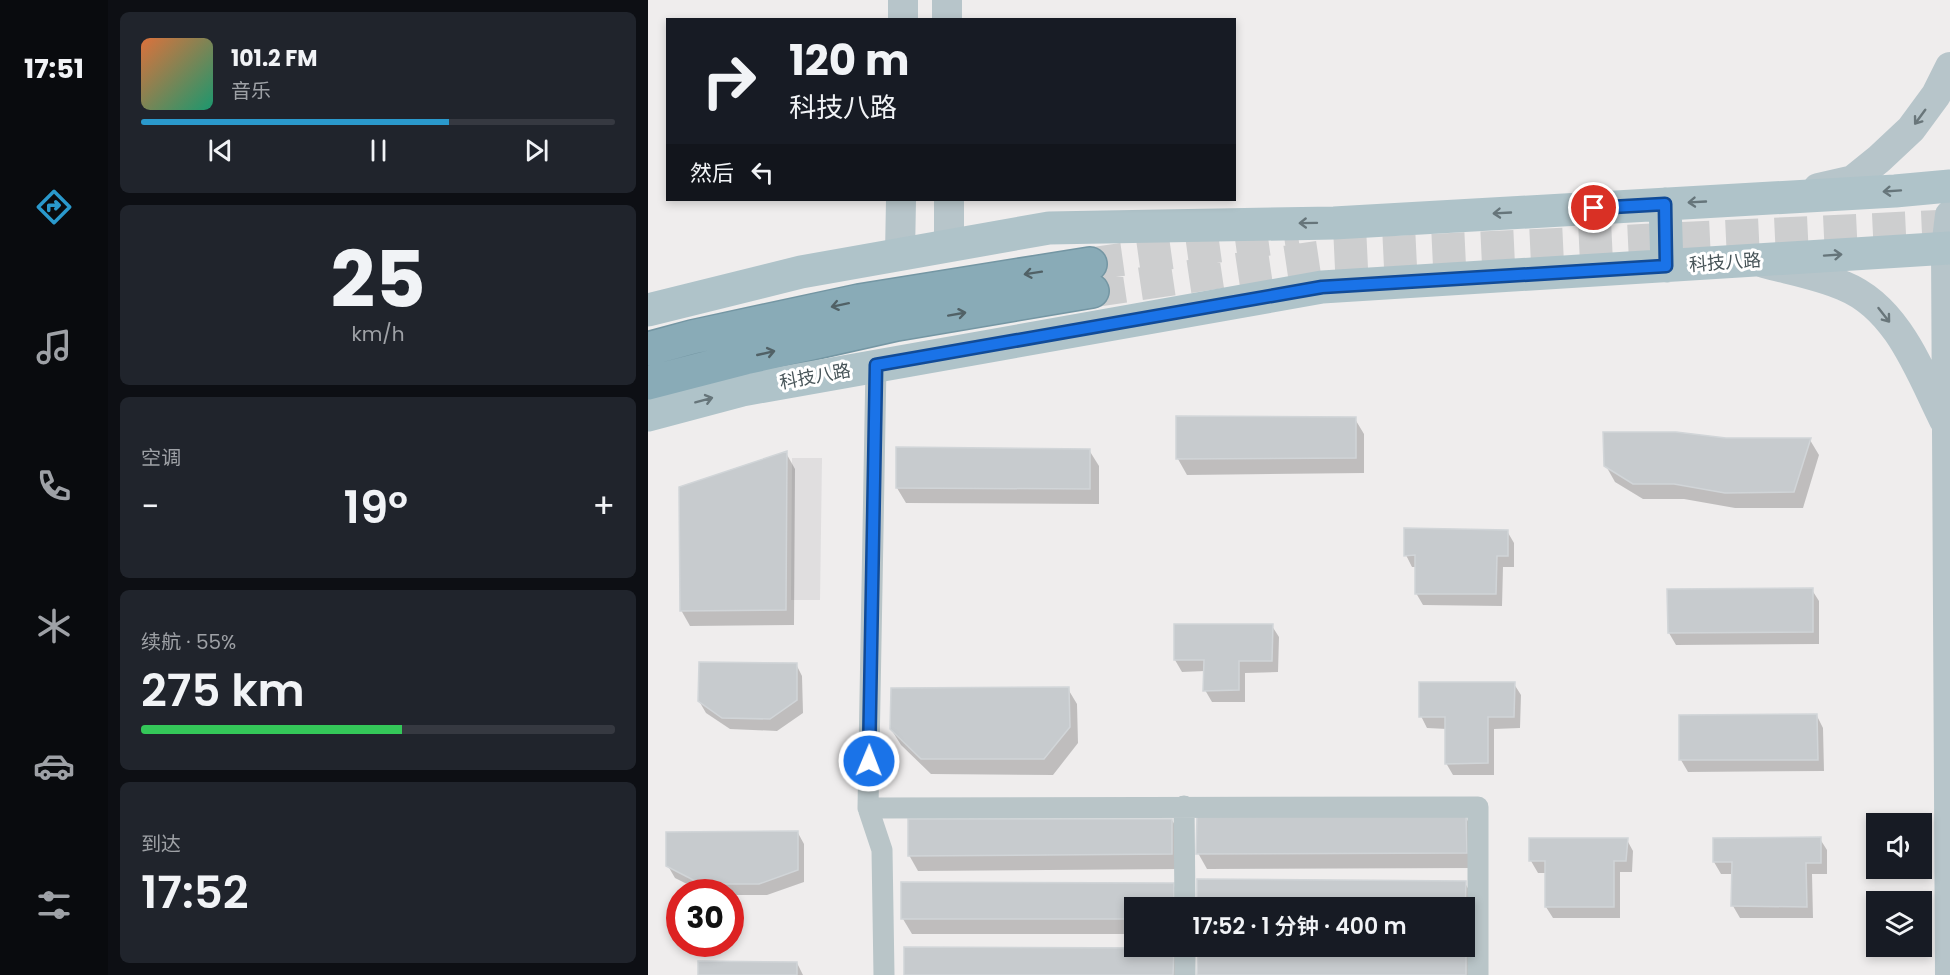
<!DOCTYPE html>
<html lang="zh">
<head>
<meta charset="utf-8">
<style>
	:root { --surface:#171b24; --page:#20242c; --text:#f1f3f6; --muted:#9ea1a6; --line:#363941; --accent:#2a99cc }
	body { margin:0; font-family:Poppins,"Noto Sans SC",sans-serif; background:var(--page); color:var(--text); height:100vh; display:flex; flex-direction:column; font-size:22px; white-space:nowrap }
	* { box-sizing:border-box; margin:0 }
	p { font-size:20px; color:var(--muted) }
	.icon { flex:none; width:33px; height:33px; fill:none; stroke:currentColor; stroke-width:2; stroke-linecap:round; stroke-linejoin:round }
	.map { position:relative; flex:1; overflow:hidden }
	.sheet { display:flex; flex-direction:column; gap:12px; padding:12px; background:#0d0f14; width:540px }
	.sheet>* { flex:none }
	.hud { position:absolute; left:18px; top:18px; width:570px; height:183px; border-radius:0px; box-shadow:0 3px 9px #0003; background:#171b24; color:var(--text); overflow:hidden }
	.fabs { position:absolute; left:1218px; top:813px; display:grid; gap:12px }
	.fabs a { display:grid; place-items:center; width:66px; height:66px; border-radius:0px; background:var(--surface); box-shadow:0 3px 9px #0003; font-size:30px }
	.speed { position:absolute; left:18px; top:879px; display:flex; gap:12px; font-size:30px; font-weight:700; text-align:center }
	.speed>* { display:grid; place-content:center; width:78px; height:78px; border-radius:50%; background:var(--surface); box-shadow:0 3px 9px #0003; line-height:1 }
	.speed .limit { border:9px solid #d22; background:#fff; color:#111 }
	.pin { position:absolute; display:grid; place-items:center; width:51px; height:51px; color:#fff; margin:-26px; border:3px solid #fff; border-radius:50%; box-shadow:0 2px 6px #0007 }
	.me { position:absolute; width:66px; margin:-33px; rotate:1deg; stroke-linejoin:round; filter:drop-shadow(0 0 4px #0008) }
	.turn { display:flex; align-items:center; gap:21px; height:126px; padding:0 24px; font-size:27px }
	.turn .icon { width:78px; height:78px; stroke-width:2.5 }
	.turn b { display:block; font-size:42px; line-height:51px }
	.then { display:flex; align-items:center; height:57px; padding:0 24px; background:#0003; gap:12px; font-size:22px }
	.big { font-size:45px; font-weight:600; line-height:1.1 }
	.sheet .card { flex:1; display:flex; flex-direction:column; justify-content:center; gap:9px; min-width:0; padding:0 21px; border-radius:9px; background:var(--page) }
	.sheet .dial { align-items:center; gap:0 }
	.dial b { font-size:78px; line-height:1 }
	.song { display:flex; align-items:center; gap:18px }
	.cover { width:72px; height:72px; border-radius:9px; background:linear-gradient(135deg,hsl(20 70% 55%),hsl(160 70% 35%)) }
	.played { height:6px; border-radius:3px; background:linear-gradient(90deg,var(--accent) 65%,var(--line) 65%) }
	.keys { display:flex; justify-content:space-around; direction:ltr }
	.heat { display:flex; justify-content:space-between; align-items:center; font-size:33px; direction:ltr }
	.charge { height:9px; border-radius:4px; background:linear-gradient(90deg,#34c759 55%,var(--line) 0) }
	.trip { position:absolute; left:476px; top:897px; width:351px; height:60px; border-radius:0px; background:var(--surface); box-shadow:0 3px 9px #0003; font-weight:600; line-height:60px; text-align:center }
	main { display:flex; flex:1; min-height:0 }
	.tabs { display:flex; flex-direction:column; width:108px; justify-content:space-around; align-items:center; background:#090b0e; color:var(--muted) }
	.tabs .icon { width:42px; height:42px }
	.tabs .on { color:var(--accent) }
	.tabs b { font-size:27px; color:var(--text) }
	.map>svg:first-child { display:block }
</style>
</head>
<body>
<main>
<nav class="tabs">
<b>17:51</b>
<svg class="icon on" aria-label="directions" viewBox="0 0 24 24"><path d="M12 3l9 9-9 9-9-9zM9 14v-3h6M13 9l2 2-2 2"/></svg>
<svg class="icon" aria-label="music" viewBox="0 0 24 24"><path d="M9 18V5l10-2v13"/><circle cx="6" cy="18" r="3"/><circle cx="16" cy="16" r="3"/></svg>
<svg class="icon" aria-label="phone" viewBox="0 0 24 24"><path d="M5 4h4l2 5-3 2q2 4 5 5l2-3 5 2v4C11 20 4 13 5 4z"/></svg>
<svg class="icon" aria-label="climate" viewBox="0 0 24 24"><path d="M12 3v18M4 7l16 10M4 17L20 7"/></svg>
<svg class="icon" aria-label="car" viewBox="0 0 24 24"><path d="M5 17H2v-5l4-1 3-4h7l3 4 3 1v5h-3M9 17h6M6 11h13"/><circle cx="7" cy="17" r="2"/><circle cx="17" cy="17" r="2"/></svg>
<svg class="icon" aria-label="filters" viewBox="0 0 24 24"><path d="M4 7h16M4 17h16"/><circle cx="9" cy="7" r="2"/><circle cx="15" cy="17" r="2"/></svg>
</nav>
<section class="sheet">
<div class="card">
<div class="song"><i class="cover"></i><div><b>101.2 FM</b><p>音乐</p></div></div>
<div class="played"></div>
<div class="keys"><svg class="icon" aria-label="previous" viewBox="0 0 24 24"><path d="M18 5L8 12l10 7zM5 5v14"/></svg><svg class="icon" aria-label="pause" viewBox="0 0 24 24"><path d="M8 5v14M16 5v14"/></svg><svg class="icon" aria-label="next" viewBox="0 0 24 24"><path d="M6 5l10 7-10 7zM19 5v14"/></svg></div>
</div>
<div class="card dial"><b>25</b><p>km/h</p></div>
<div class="card"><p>空调</p>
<div class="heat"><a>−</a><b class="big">19°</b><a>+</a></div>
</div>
<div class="card"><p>续航 · 55%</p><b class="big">275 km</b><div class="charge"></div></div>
<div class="card"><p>到达</p><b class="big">17:52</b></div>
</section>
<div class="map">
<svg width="1302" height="975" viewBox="0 0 1302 975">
	<rect width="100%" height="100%" fill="#efeded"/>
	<path fill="#e0dedf" d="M144 458H174L172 600H143Z"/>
	<path fill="#0003" d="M707 419 716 434V473L539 475 530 459Z
		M1078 440H1162L1171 455 1155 508H1087L1036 499H995L967 482 958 466Z
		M441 450 451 466V504L258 503 249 488Z
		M138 453 147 469 146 625 42 626 33 610Z
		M859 531 866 543V567H855L854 606 775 605 768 593V567H764L758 555Z
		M1164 590 1171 601V644L1028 645 1021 633Z
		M624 626 631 637 630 672 597 673V702H564L557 690V671L534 672 527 660Z
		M148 664 154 676 155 713 129 731 82 729 58 713 51 701Z
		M866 684 873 695 872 728 846 729V775H805L798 763 799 729 779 728 773 716Z
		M420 689 429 704 430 743 405 775 283 774 253 745 243 729Z
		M1169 716 1175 728 1176 771 1040 772 1033 760 1032 717Z
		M817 816 826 832 827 868 559 869 550 853Z
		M524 820 533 836V869L270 871 261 855Z
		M150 833 156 844V882L119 895H82V892H55L27 878 20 866Z
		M883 839 979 840 985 851 984 872H972V918H905L898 907V873H890L883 861Z
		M1172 839 1179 850V874H1164L1165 918H1092L1085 906V874H1073L1066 862Z
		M817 883 826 899V934H816Z
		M525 884 534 900V908H486V934H264L255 919Z
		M817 947 826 962V975H551Z
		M525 949 534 965V975H258Z
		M149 963 155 975H51Z"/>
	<path fill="#c7cbce" stroke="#d1d5d8" stroke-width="1.5" d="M528 416 708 417V458L528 459Z
		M955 432H1028L1078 438H1163L1146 492 1077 493 1026 484H985L956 466Z
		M248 447 442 449V489L248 488Z
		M139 451 138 610 32 611 31 487Z
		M756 528 860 530V556H849L848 594H767V555L756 556Z
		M1165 588V632L1020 633 1019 589Z
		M526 624H625L624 661H591V690L555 691 556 660H526Z
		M51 662 149 663V700L122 719 74 718 50 701Z
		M771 682H867L866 717H840V763L797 764V717H771Z
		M421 687 422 727 396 759H273L242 729 243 688Z
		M1169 714 1170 760H1031V715Z
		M549 815H818L819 853 548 854Z
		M260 819H524V854L260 856Z
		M150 831V870L111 884H53L18 866V832Z
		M1173 837V863H1158L1159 907 1083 906 1084 862H1065V838Z
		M881 838H980L978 861H966V907H897V861H881Z
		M549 879 818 881 817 919 816 908H549Z
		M253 882 526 883V908H486V919H253Z
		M816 945H818V975H549L550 946Z
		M256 947 526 948 525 975H256Z
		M50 961 149 962V975H50Z"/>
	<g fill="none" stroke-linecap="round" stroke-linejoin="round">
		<path stroke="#cdcecf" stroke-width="33" stroke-dasharray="33 16" stroke-linecap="butt" d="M442 264 650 235
			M444 291 686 255 1302 226"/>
		<defs>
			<path id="highway" d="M0 349 44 337 211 301 442 264
				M0 383 97 358 249 324 444 291"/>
		</defs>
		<use href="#highway" stroke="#7496a3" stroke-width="36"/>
		<path stroke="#b9c5c8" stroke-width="21" d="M228 365 220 808 234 850 236 975
			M536 806 537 908
			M220 808 830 807V975
			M537 946V975"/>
		<path stroke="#b7c5ca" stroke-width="30" d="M299 0V20
			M255 20V0
			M1170 188 1205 180 1231 159 1263 129 1288 95 1302 67
			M301 200V246
			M252 254 253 200
			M1116 263C1142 270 1171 275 1196 286 1250 308 1272 372 1296 420
			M1302 975 1298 248 1302 215"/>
		<path stroke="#afc3c9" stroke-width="33" d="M1017 204 1019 266
			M0 310 153 272 401 228 686 223 1247 191 1302 186
			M0 415 94 390 674 287 1302 248"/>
		<use href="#highway" stroke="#89abb7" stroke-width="33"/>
	</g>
	<defs><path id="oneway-shaft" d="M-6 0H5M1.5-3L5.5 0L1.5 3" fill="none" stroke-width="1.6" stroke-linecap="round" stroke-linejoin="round" transform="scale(1.5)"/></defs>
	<g stroke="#69767a">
		<use href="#oneway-shaft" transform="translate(1272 117) rotate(126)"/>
		<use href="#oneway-shaft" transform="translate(1236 315) rotate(52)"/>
	</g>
	<g stroke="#66757a">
		<use href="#oneway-shaft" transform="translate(1244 191) rotate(176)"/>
		<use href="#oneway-shaft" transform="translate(1049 202) rotate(177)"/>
		<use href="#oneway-shaft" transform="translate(854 213) rotate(177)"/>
		<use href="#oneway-shaft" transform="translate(660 223) rotate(179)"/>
		<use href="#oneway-shaft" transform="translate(1185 255) rotate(-4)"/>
		<use href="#oneway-shaft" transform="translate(56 400) rotate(-15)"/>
	</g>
	<g stroke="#516166">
		<use href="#oneway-shaft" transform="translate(385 273) rotate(171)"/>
		<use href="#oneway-shaft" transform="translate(192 305) rotate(168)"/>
		<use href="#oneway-shaft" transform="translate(309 314) rotate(-10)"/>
		<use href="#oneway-shaft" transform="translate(118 353) rotate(-13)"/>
	</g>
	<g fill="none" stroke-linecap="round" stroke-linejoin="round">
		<defs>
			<path id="route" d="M221 761 228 365 674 287 1018 266 1017 204 946 208"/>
		</defs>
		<use href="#route" stroke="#114b97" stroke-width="15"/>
		<use href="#route" stroke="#1a73e8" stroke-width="10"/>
	</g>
	<g text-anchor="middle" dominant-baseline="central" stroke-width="6" stroke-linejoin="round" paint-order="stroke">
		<g font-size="18" fill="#475458" stroke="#fff">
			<text transform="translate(1077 262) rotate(-4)">科技八路</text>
			<text transform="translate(167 376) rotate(-10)">科技八路</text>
		</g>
	</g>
</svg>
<div class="fabs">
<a><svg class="icon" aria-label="sound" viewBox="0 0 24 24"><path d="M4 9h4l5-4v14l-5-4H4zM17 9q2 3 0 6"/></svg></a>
<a><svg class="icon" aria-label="layers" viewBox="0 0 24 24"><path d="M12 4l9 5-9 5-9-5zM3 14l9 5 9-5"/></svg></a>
</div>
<div class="speed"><div class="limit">30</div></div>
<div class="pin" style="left:946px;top:208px;background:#d93025"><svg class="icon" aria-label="arrive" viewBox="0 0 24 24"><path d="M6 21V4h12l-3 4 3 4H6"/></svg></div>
<svg class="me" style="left:221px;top:761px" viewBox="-20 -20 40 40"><circle r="17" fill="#1a73e8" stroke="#fff" stroke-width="3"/><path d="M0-11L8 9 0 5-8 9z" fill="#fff"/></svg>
<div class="trip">17:52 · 1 分钟 · 400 m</div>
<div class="hud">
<div class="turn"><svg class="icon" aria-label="right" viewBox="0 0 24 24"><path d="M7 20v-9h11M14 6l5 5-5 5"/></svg><div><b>120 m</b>科技八路</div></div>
<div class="then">然后<svg class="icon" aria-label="left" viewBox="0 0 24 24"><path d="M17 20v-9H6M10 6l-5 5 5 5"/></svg></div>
</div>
</div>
</main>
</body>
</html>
